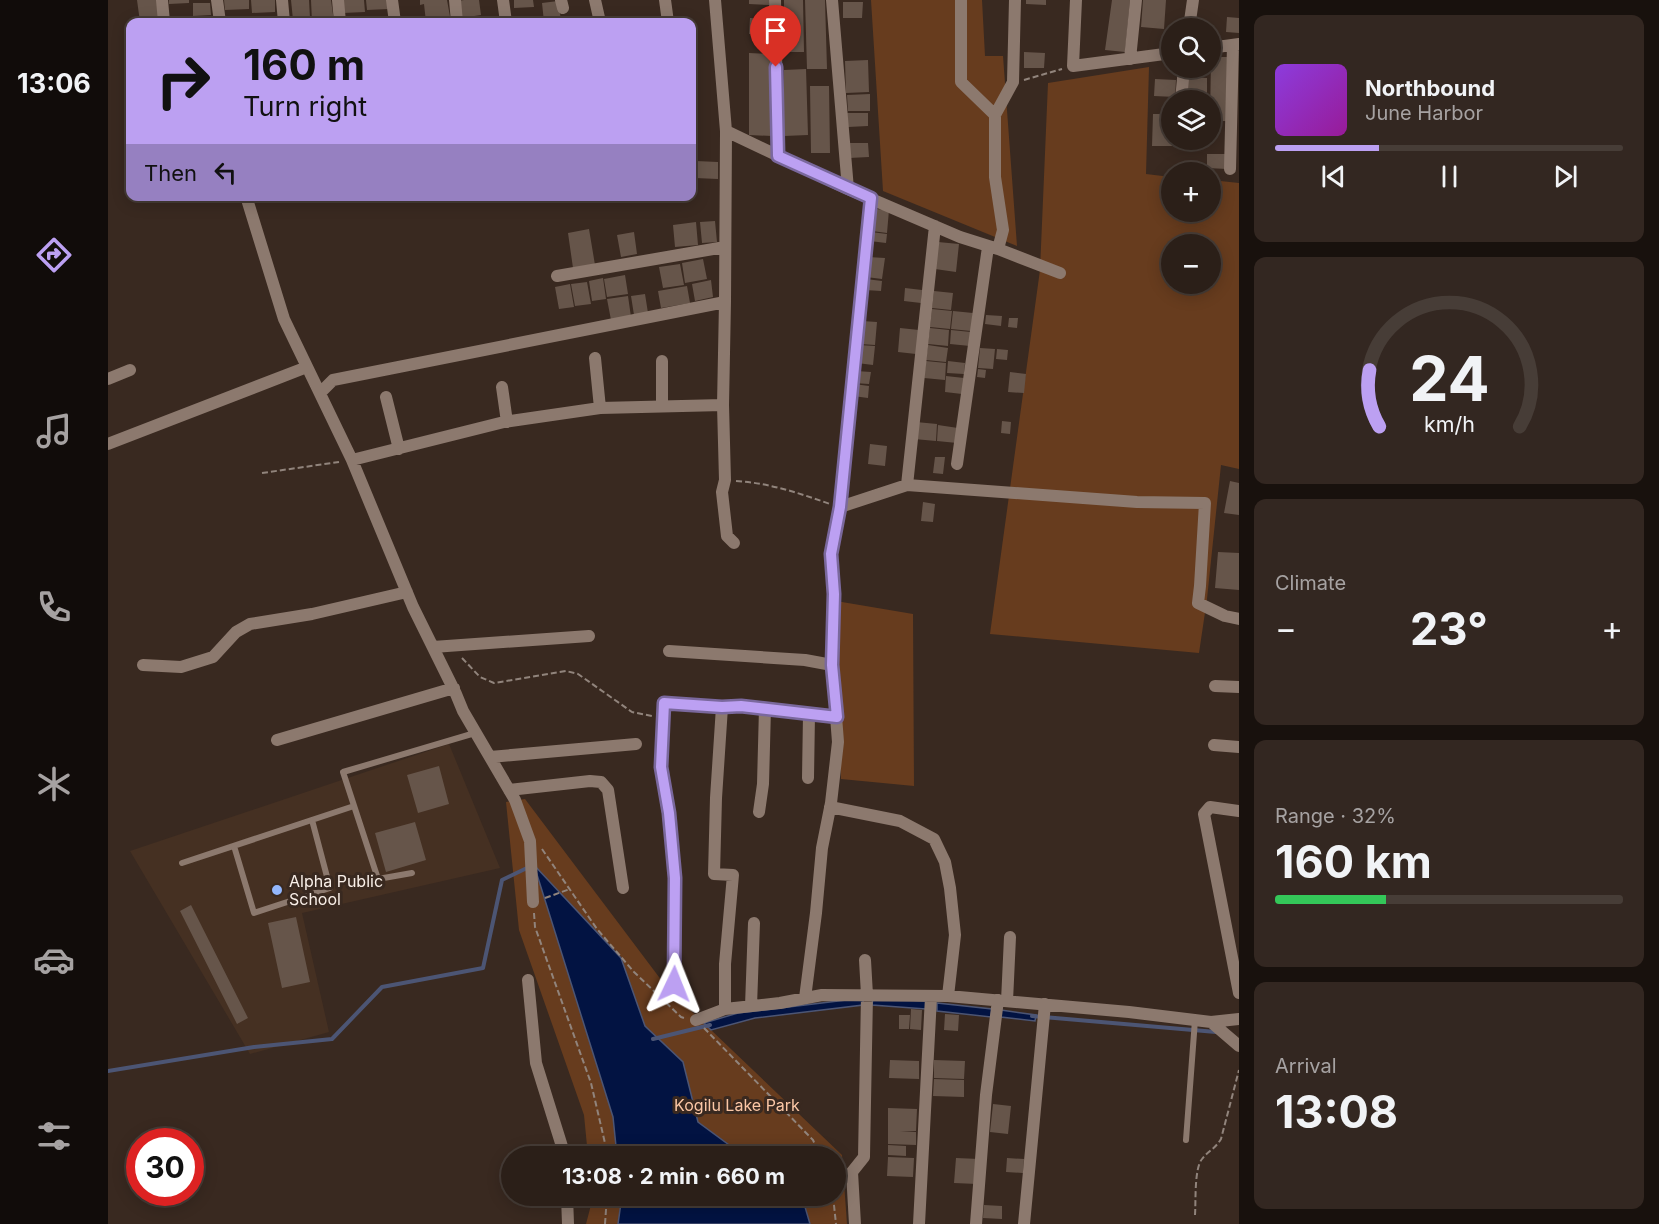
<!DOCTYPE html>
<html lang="en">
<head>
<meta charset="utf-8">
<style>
	:root { --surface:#2b1f18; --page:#332721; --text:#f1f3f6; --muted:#a6a2a2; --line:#473d37; --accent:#bca0f2 }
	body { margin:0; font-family:Inter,sans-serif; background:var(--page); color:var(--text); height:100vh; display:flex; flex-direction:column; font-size:22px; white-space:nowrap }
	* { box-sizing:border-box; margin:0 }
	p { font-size:20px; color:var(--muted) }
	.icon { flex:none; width:33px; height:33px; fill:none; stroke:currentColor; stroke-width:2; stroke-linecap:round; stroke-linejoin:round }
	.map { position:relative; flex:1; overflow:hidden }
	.sheet { display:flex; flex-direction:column; gap:15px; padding:15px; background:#18110d; width:420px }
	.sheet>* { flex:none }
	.guide { position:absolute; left:18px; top:18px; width:570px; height:183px; border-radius:12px; box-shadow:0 3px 15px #0003,0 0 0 2px var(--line); background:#bca0f2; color:#111; overflow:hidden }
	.tools { position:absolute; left:1053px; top:18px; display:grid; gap:12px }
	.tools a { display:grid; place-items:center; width:60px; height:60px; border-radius:50%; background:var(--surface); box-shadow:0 3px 15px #0003,0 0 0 2px var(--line); font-size:30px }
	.speed { position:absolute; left:18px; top:1128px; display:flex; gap:12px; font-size:30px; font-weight:700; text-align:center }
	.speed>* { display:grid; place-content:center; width:78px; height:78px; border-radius:50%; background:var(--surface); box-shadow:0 3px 15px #0003,0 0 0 2px var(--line); line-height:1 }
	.speed .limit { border:9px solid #d22; background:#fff; color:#111 }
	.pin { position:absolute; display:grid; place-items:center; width:51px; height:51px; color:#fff; margin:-62px -26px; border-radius:50% 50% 50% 0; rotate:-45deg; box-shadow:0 0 6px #0007 }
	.pin .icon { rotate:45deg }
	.me { position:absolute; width:66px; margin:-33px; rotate:2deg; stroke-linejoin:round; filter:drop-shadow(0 0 4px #0008) }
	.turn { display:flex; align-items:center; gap:21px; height:126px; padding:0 18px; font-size:27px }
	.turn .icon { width:78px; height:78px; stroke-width:2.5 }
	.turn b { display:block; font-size:42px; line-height:51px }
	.then { display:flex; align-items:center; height:57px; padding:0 18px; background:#0003; gap:12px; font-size:22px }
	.big { font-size:45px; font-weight:700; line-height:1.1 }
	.sheet .card { flex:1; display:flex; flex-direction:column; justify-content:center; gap:9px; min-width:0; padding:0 21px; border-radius:12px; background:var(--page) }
	.sheet .dial { align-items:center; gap:0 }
	.dial svg { height:156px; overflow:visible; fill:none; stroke:var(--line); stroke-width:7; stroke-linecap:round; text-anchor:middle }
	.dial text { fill:var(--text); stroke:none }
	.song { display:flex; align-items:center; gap:18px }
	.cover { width:72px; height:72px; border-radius:9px; background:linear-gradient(135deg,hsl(270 70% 55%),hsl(300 70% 35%)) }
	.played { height:6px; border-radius:3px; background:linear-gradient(90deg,var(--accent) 30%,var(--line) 30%) }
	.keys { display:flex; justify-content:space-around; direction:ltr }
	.heat { display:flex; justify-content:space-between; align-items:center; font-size:33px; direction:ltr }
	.charge { height:9px; border-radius:4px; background:linear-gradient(90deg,#34c759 32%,var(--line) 0) }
	.trip { position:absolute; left:393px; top:1146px; width:345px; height:60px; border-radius:30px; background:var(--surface); box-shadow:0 3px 15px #0003,0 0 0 2px var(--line); font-weight:700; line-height:60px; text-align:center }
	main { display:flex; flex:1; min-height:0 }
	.tab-bar { display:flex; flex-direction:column; width:108px; justify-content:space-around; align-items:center; background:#110c0a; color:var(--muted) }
	.tab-bar .icon { width:42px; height:42px }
	.tab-bar .current { color:var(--accent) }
	.tab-bar b { font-size:27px; color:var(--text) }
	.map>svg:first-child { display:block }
</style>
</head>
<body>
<main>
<nav class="tab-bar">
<b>13:06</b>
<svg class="icon current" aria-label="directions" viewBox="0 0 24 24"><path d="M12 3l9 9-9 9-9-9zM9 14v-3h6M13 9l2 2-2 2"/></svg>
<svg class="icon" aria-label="music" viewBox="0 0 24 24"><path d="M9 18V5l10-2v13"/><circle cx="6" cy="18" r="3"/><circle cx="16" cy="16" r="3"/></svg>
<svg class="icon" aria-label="phone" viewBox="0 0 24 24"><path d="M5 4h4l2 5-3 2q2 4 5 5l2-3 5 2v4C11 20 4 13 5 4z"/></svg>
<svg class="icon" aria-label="climate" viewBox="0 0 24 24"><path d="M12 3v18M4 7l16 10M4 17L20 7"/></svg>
<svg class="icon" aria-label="car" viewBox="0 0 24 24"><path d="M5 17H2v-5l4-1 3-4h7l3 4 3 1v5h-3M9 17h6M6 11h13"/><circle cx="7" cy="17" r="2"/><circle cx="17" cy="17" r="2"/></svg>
<svg class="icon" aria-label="filters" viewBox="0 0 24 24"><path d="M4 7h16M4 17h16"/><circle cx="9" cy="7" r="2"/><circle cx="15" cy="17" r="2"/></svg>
</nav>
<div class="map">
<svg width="1131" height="1224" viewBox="0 0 1131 1224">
	<rect width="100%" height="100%" fill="#392920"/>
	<path fill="#453022" d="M341 744 392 868 194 913 221 1032 142 1054 22 851Z"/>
	<path fill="#673c1e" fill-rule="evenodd" d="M763 0H874L877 56H895L909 246 775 191Z
		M1041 67 1038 174 1063 177 1064 212H1102L1103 180 1131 183V469L1113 465 1099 599 1091 653 882 634 932 270 940 83ZM1064 244H1102V284H1064Z
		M728 601 805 614 806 786 733 779Z
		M417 799 560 989 734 1155 739 1224H702L695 1200 688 1196H728V1156H636L590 1122 575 1062 537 1026 513 958 427 867 505 1117 509 1156H480L476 1115 411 930 398 802Z
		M483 1196H514L510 1224H478L484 1201Z"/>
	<path fill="#021342" stroke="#4c5574" stroke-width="1.5" d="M426 865 513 958 537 1026 575 1062 590 1122 636 1156H509L505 1117Z
		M755 998V1005L647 1018 603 1030 596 1023 630 1013Z
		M765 998 818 1001V1009L764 1005Z
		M829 1003 884 1009 883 1017 829 1011Z
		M893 1010 928 1015 927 1021 893 1017Z
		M514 1196H688L695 1200 702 1224H510Z"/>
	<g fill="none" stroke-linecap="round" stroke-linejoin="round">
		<path stroke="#4c5574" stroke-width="4" d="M924 1016 1108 1032
			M545 1039 602 1025
			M0 1071 146 1047 224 1039 274 987 375 968 394 880 421 867"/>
	</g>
	<path fill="#66554a" d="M29 0H51L52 22H32Z
		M61 0H81V3L61 4Z
		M116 0H141V9L117 10Z
		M143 0H167V12L144 13Z
		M183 0H201L202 18 185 20Z
		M203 0H223L226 22H204Z
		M234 0H256L257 12 235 13Z
		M258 0H279L280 9 259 10Z
		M312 0H339L343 22H318L316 4 312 5Z
		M356 0H371L373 15 353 18 350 1Z
		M406 0H425L426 7 406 8Z
		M641 0H661V5L641 4Z
		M676 0H695L696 52H676Z
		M697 0H717L719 69H699Z
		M918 0H938V5L918 4Z
		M1004 0H1022L1017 52 997 50Z
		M1035 0H1058L1056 29 1033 27Z
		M450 1 453 20 436 22 434 3Z
		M735 2H755L754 18H735Z
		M85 3H102L103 15 85 16Z
		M1119 17 1131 18V33L1118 32Z
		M374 18 375 22H353V21Z
		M642 18 662 19V34H641Z
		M916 52 937 53 936 68H916Z
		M641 53 662 54 664 136 641 135Z
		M1103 57H1121L1120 121H1102Z
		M760 60 761 92 738 93 737 61Z
		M698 69 700 135 676 136V70Z
		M1079 77 1099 78V100H1078Z
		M1047 79 1068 80 1067 97 1046 96Z
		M702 86H721L722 153H703Z
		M762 94V111H740L739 95Z
		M739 113H760V126L740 127Z
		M1045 114H1064L1065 146H1044Z
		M740 143H760L761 157 741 158Z
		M1099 154H1119V169L1099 168Z
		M588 161 610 162V179L587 178Z
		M767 209 781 210 779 233 764 231Z
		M607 221 609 242 594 243 592 222Z
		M588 222 590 245 567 247 565 225Z
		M481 229 487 265 465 268 460 233Z
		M526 232 529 254 513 257 509 235Z
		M763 232 779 234 778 243 762 241Z
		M830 242 851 244 848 272 827 269Z
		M760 257 777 258 774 279 758 277Z
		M595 259 599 279 577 283 574 263Z
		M572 264 576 285 555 288 551 267Z
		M517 275 520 294 499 297 496 279Z
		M495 278 498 299 484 301 481 281Z
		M758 279 774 281 773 291 757 290Z
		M603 280 605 297 587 301 584 284Z
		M479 282 483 304 467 306 463 284Z
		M462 284 466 307 451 309 447 287Z
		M579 286 582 303 553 308 550 291Z
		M797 288 814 290 813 303 796 301Z
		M826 291 845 293 843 310 824 308Z
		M537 294 540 313 526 315 523 296Z
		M520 296 523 317 503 320 499 299Z
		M824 309 844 311 842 329 822 327Z
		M845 311 865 313 863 331 843 329Z
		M878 315 894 316 893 326 877 324Z
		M901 318H910L909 328 900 327Z
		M754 321 769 322 767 345 752 344Z
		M792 328 811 330 808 354 790 352Z
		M822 328 841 330 840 346 820 344Z
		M843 330 863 332 862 346 842 344Z
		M751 345 767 346 765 365 749 363Z
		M820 345 840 348 838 362 818 360Z
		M872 348 887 349 885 369 870 368Z
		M889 349 900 350 899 360 888 359Z
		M818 361 838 363 837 380 816 378Z
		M840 361 857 363 856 374 839 373Z
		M870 369 878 370 877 378 869 377Z
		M748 371 763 372 761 384 746 383Z
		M902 372 918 374 916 393 900 392Z
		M838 376 856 378 854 394 837 392Z
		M746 384 761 386 760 398 745 396Z
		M894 421 903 422 902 434 893 433Z
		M808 422 829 424 828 441 806 439Z
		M830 425 850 428 849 443 829 441Z
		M762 444 779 446 777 466 760 464Z
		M827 457H837L835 474 825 473Z
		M1122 481 1131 483V515L1116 513Z
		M815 502 827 504 825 522 813 521Z
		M1110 552 1131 553V590L1107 588Z
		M331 766 341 804 310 813 299 775Z
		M307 822 318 860 278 872 267 833Z
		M83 905 140 1018 129 1024 72 911Z
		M188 917 202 982 174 988 160 923Z
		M803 1009 814 1010 813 1030 802 1029Z
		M837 1014 851 1015 850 1031 836 1030Z
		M791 1015H802L801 1029H791Z
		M782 1060 811 1061V1079L781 1078Z
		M826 1060 857 1061 856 1079 826 1078Z
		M826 1079 856 1080V1097L825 1096Z
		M885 1104 903 1106 900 1134 882 1132Z
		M780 1108 809 1109 808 1131 792 1132H808V1145L780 1144Z
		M780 1145 798 1146V1156L780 1155Z
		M780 1157 806 1158 805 1177 779 1176Z
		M848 1158 871 1159 869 1184 846 1183Z
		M899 1158 916 1159 915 1173 898 1172Z
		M876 1205 894 1206V1219L875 1218Z"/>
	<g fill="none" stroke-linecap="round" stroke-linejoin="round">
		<path stroke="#91847c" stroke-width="2" stroke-dasharray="6 3" stroke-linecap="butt" d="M916 80 954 69
			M154 473 231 462
			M628 481C661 483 691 493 722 504
			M354 658 372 677 386 683 458 671 470 674 524 712 544 716
			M434 849 489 929 526 972 573 1017 576 1018
			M437 898 462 889
			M426 913 427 927 483 1083 500 1156
			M596 1028 705 1140 712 1156
			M725 1196 728 1224
			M1087 1215C1088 1202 1086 1169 1094 1159 1100 1151 1107 1149 1113 1139L1131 1070
			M497 1224 499 1196"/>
		<path stroke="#8c796e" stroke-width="6" d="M126 846 146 913 222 888 204 820
			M74 863 246 806
			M304 873 270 879 235 772 367 733
			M1078 1140 1087 1020"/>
		<path stroke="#8c796e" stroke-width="12" d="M54 0 56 22
			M109 0 112 22
			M174 0 176 22
			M230 0 232 22
			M284 0 287 22
			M347 0 349 22
			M395 0 398 22
			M453 0 455 8
			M487 0 492 22
			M557 0 560 22
			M607 0 618 131
			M667 0 670 156
			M724 0 740 189
			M853 0V82L887 115
			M968 0 965 66 1064 53
			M1081 28 1085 0
			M1102 48 1131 44
			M1022 59 1028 0
			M1073 100 1076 68
			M1122 169 1125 45
			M138 196 176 319 244 460 305 607 348 694 355 711 407 800 422 841 425 902
			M890 249 895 230 887 177V115L905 82 907 0
			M449 276 617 247
			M617 302 615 405 617 480 614 492 619 536 626 543
			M487 358 492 408
			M554 361V406
			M0 379 22 370
			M394 387 399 422
			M212 393 225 380 617 302 618 131 740 189 852 237 890 249 952 273
			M278 397 291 449
			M0 444 199 367
			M244 460 396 422 492 408 615 405
			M849 464 880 247
			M799 485 827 226
			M732 507 799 485 1029 502 1097 503 1092 586 1090 603 1117 616 1131 619
			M325 647 481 636
			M561 651 697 660 724 665
			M35 665 73 667 105 657 128 632 142 624 204 614 299 592
			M1107 686 1131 687
			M614 707 608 798 606 874 625 875 617 964V1009
			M169 740 346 688
			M1106 745 1131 747
			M382 757 528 744
			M700 778 701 714
			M401 790 482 781 493 782 500 790 515 888
			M722 807 792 821 826 839 837 862 842 888 847 935 840 996
			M1131 811 1102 807 1096 814 1131 993
			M651 812 655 784 657 708
			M420 980 428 1063 457 1156
			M566 984 567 878 560 813 553 767 556 703 614 707 633 706 729 716
			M697 998 708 913 714 848 723 803 730 742 724 665 726 594 723 554 732 507 763 198
			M899 1001 902 937
			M643 1006 646 923
			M588 1020 617 1009 672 1003 714 995 840 996 1021 1012 1103 1022 1131 1019
			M1103 1022 1131 1046
			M459 1196 460 1224
			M747 1224 744 1172 756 1157 759 995 757 960
			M811 1224 823 997
			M868 1224 878 1095 890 1000
			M916 1224 937 1004"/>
	</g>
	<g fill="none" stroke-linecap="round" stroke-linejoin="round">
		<defs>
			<path id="route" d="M566 984 567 878 561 813 553 767 556 703 614 707 633 706 729 717 724 665 726 594 723 554 732 507 763 198 670 156 668 67"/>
		</defs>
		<use href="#route" stroke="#7a689d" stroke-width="15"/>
		<use href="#route" stroke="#bca0f2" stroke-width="10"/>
	</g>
	<circle fill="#93b7fd" stroke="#392920" stroke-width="2" cx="169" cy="890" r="6"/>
	<g text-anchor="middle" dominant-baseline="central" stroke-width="6" stroke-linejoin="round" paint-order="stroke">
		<g font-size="16" fill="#f9efe8" stroke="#392920" text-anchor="start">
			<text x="181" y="881">Alpha Public<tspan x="181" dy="18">School</tspan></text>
		</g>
		<g font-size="16" fill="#fbc7a6" stroke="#392920">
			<text x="629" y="1105">Kogilu Lake Park</text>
		</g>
	</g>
</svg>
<div class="tools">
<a><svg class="icon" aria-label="search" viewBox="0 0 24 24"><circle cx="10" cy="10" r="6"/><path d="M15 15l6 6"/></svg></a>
<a><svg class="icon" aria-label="layers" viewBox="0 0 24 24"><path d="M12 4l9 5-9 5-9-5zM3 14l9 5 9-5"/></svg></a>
<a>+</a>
<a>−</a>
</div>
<div class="speed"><div class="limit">30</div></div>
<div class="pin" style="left:668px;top:67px;background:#d93025"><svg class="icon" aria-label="arrive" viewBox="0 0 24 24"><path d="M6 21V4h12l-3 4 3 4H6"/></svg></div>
<svg class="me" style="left:566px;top:984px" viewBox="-20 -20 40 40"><path d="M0-17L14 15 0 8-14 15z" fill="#bca0f2" stroke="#fff" stroke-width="4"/></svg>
<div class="trip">13:08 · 2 min · 660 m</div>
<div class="guide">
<div class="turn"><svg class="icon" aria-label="right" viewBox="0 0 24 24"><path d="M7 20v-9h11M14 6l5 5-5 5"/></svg><div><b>160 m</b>Turn right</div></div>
<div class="then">Then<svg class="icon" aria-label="left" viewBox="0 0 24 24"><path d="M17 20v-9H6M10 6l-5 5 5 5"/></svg></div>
</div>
</div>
<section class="sheet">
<div class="card">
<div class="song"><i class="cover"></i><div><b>Northbound</b><p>June Harbor</p></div></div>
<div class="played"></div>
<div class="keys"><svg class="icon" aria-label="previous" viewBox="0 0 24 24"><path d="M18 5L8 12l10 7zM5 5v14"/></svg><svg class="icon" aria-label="pause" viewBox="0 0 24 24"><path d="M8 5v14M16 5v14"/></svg><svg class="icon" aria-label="next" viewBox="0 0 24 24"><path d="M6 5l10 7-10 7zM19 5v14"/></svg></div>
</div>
<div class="card dial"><svg viewBox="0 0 100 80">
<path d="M14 69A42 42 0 1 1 86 69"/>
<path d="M14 69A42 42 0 0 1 9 40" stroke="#bca0f2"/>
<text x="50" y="56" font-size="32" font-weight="700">24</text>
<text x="50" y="72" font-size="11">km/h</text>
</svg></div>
<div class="card"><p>Climate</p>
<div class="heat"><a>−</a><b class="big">23°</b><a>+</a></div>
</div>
<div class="card"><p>Range · 32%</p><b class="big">160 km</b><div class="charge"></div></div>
<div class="card"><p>Arrival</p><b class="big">13:08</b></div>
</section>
</main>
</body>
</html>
